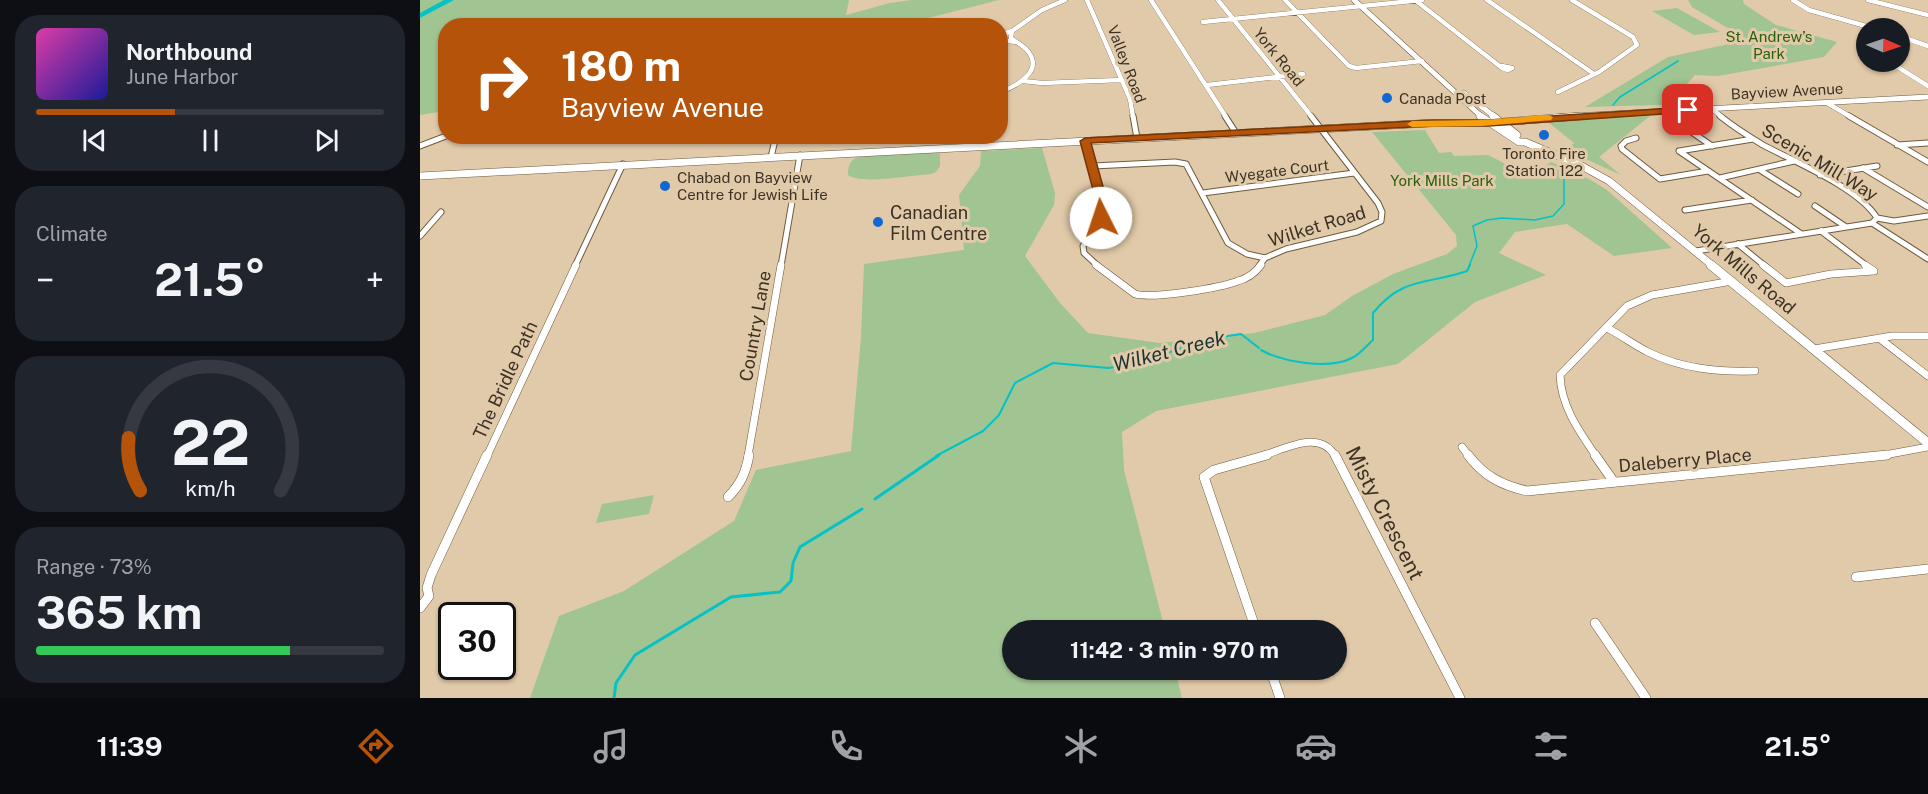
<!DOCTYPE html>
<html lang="en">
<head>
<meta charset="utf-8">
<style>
	:root { --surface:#171b24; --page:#20242c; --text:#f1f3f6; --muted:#9ea1a6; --line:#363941; --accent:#b45309 }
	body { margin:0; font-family:"Public Sans",sans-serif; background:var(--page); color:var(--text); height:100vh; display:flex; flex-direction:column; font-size:22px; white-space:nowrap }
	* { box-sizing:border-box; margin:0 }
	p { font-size:20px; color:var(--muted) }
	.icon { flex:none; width:33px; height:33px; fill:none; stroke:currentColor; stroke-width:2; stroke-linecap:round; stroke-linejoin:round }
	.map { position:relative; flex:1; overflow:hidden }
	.details { display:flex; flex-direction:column; gap:15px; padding:15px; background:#0d0f14; width:420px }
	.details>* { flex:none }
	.top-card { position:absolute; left:18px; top:18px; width:570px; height:126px; border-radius:24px; box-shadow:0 2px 4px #0004; background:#b45309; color:#fff; overflow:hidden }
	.needle { width:39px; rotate:92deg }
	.tools { position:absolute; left:1436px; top:18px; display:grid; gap:12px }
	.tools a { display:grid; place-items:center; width:54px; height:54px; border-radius:50%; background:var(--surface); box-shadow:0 2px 4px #0004; font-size:30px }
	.speed { position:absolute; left:18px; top:602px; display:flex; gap:12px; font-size:30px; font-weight:700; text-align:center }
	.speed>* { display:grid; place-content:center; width:78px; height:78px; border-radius:50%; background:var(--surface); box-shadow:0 2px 4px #0004; line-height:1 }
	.speed .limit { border:3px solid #111; border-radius:9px; background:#fff; color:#111 }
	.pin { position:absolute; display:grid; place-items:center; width:51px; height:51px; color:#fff; margin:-26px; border-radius:12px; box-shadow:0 3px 9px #0006 }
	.me { position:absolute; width:66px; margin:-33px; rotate:356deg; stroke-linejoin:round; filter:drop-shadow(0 0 4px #0008) }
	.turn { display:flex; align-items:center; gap:21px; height:126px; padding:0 24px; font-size:27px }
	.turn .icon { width:78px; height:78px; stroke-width:2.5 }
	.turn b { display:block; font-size:42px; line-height:51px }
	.big { font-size:45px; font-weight:700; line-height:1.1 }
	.details .tile { flex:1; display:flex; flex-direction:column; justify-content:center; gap:9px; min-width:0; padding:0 21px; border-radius:24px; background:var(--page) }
	.details .dial { align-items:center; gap:0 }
	.dial svg { height:156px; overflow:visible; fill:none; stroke:var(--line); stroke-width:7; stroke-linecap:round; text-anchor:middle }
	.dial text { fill:var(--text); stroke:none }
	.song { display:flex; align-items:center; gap:18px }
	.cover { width:72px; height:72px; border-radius:9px; background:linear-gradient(135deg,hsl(320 70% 55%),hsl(240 70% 35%)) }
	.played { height:6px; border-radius:3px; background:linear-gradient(90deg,var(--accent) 40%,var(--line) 40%) }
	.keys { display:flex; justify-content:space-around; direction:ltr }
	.heat { display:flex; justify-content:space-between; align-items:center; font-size:33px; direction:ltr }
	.charge { height:9px; border-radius:4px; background:linear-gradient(90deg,#34c759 73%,var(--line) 0) }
	.trip { position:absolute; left:582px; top:620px; width:345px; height:60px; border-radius:30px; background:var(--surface); box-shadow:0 2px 4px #0004; font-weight:700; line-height:60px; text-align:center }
	.tab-bar { display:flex; height:96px; justify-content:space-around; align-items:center; background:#090b0e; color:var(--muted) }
	.tab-bar .icon { width:42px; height:42px }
	.tab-bar .selected { color:var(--accent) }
	.tab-bar b { font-size:27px; color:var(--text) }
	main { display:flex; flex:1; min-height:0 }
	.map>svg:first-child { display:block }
</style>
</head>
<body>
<main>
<section class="details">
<div class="tile">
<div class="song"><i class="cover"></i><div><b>Northbound</b><p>June Harbor</p></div></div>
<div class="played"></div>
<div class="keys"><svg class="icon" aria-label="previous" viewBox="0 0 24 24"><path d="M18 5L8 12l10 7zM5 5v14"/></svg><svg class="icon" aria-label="pause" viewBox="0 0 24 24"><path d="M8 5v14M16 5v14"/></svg><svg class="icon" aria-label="next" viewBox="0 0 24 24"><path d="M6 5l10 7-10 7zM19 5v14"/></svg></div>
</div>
<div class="tile"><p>Climate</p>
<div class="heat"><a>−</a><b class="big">21.5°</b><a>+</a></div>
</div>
<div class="tile dial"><svg viewBox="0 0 100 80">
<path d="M14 69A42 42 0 1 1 86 69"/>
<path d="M14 69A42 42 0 0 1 8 42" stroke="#b45309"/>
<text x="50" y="56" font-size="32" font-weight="700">22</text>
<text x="50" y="72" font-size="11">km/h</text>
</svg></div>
<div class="tile"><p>Range · 73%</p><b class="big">365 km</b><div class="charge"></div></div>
</section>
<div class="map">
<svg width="1508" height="698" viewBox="0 0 1508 698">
	<rect width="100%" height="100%" fill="#e1caa9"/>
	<path fill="#a0c492" d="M0 0H429L426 15 470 3 492 0H579L481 25 26 26 25 111 0 115Z
		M1268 0H1323L1324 4 1356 25 1417 42 1404 57 1298 76 1275 75 1258 94 1278 104 1165 107 1248 57 1328 40 1272 7Z
		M1257 8 1300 32 1274 35 1232 11Z
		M1230 116 1179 157 1201 175 1146 150 1154 143 1128 122Z
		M1005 130 1019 153 1031 152 1034 156 1068 155 1109 176 1107 178 1131 162 1169 179 1187 190 1252 248 1194 256 1147 224 1095 232 1079 253 1126 275 1055 302 978 364 736 411 702 432 704 470 745 630H592V669H755L762 698H110L139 616 204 591 314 521 336 470 431 451 441 337 444 264 544 250 539 195 560 166 561 151 622 148 635 193 634 205 605 256 640 303 668 333 739 343 834 333 905 315 932 296 973 274 1027 254 1037 246 1036 235 952 132Z
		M517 152 520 154V166L516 172 511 174C491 175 442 185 428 175 428 166 430 160 438 157Z
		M234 495 229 514 176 523 182 504Z"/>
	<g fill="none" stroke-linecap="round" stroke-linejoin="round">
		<path stroke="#04c2c5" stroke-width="1.5" d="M1193 105 1200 97 1258 61
			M1049 266 1057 246 1053 226 1067 220 1082 218 1115 220 1133 216 1144 204V177"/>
		<path stroke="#04c2c5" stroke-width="2" d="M841 350C863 362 908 370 932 358 940 354 946 346 953 340V313C983 276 1007 285 1047 271L1050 265
			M516 456 563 431 579 415 595 383 633 363 688 368 716 364 731 354 755 351 780 340 821 334 839 348"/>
		<path stroke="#04c2c5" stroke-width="3" d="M455 499 519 455
			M194 698 196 683 215 655 311 597 360 592 371 581 373 563 380 547 442 509"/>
		<path fill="#04c2c5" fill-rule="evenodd" d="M24 0H34L0 18V13Z"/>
		<defs>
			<path id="street-far3" d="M667 0 710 99 713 117
				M731 0 806 117
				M798 0 892 117
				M865 0 929 66 936 68 1002 61
				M995 0 1082 68 1088 70 1092 68 1082 66
				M1067 0 1174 74
				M1373 0 1389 10 1453 28
				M1448 0 1508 15
				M783 22 1002 0
				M580 35 592 31 622 10 645 0
				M1479 36 1508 46
				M580 40 596 42
				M1473 64 1508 86
				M603 81 622 83 702 80
				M787 85 883 74
				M580 92C597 86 626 70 606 49 602 45 596 42 591 38L592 31
				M1138 92 1179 72 1217 45 1213 37 1152 0
				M1407 103 1431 117
				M1292 109 1302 117"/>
			<path id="street-far2" d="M713 116 717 138
				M805 116 816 133
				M1429 116 1508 162
				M1266 128 1292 146
				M1216 138 1206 141 1201 146 1202 149 1240 179 1288 171
				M1333 139 1259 151 1380 233
				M665 141 682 206 681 218 663 246 664 253 678 266
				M1477 145 1508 143
				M0 146 26 136
				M558 146 559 136
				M351 157 356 136
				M673 166 755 162 766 164 808 243 827 254 845 258 866 249 937 232 961 221 962 212 958 203 891 116
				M1443 168 1508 207
				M1340 170 1378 194
				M1400 175 1457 166
				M1300 178 1374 161
				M783 193 934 173
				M1395 206 1426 227
				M1265 210 1332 200
				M1457 218 1474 221 1508 216
				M1452 223 1508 259
				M1401 231 1447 266
				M0 236 21 212
				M1318 244 1345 266
				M1276 251 1452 223 1457 218C1439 188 1375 162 1343 145 1328 136 1314 127 1300 116
				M155 266 203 164
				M361 266 380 155
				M839 266 845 258"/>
			<path id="street-far1" d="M676 265 715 294C733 299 800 288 818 281 829 278 835 273 841 265
				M1343 265 1366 283 1411 274 1454 271 1445 265
				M1187 328C1201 335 1214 345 1228 352 1262 369 1298 372 1335 371
				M1459 338 1508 376
				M1394 349 1472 336H1508
				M1042 447 1049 456
				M67 456 156 265
				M328 456 361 265
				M842 456C865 449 900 429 915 456
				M1176 456C1159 431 1141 406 1140 375L1207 306 1232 295 1312 281
				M1459 456 1508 447"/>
			<path id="street" d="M915 455 1040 698
				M1048 455C1064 476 1081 485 1107 491L1467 455
				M1175 455 1194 482
				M308 497C321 484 326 472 329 455
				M1436 577 1508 569
				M0 608 9 596 7 588 11 575 67 455
				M1175 623 1226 698
				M836 630 784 477 794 470 847 455
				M850 669 860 698"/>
			<path id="secondary-far2" d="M934 0 1062 117
				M1044 93 1075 117
				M1134 117 1508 97"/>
			<path id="secondary-far1" d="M1060 116 1099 142H1105L1160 165 1189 181 1293 266
				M1073 116 1097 135
				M0 176 1013 123H1068L1162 116"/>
			<path id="secondary" d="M1291 265 1508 443"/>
		</defs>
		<use href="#street-far3" stroke="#6f5b3d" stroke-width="5"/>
		<use href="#street-far2" stroke="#6f5b3d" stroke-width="7"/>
		<use href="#street-far1" stroke="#6f5b3d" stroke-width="8"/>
		<use href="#street" stroke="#6f5b3d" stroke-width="10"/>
		<use href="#secondary-far2" stroke="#6f5b3d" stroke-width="6"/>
		<use href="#secondary-far1" stroke="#6f5b3d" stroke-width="8"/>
		<use href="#secondary" stroke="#6f5b3d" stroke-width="10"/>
		<use href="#street-far3" stroke="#fff" stroke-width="4.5"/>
		<use href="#street-far2" stroke="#fff" stroke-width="5"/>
		<use href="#street-far1" stroke="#fff" stroke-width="7"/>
		<use href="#street" stroke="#fff" stroke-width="9"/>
		<use href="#secondary-far2" stroke="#fff" stroke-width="5"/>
		<use href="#secondary-far1" stroke="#fff" stroke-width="7"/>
		<use href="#secondary" stroke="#fff" stroke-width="9"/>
	</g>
	<path fill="#b45309" stroke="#753606" stroke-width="1.5" d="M1268 107 1273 110 1272 112 1068 126H1013L671 143 687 201 686 218 681 222 675 218 676 201 660 141 665 138 1013 120H1068Z"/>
	<path fill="#f59e0b" d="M1128 115 1133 117 1131 120 1062 126 992 127 987 124 992 121 1062 120Z"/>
	<g fill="#1268d2" stroke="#e1caa9" stroke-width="2">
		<circle cx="967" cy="98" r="6"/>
		<circle cx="1124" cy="135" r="6"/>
		<circle cx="245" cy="186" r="6"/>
		<circle cx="458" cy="222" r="6"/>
	</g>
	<g text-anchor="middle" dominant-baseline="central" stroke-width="6" stroke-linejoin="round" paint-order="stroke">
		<g font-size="15" fill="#2a5f0b" stroke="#e1caa9">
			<text x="1349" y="36">St. Andrew’s<tspan x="1349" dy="17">Park</tspan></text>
			<text x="1022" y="180">York Mills Park</text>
		</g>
		<g font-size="15" fill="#3c3326" stroke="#e1caa9">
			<text transform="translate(859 57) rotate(51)">York Road</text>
			<text transform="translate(707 64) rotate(69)">Valley Road</text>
			<text transform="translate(1367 91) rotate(-3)">Bayview Avenue</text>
			<text transform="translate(857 171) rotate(-7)">Wyegate Court</text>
		</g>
		<g font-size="15" fill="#3c3326" stroke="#e1caa9" text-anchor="start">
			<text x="979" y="98">Canada Post</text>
			<text x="1124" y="153" text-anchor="middle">Toronto Fire<tspan x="1124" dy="17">Station 122</tspan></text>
			<text x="257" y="177">Chabad on Bayview<tspan x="257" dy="17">Centre for Jewish Life</tspan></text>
		</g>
		<g font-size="18" fill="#3c3326" stroke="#e1caa9">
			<text transform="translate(1400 162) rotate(31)">Scenic Mill Way</text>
			<text transform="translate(897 226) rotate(-17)">Wilket Road</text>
			<text transform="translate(1324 269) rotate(40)">York Mills Road</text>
			<text transform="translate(335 326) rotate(-80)">Country Lane</text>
			<text transform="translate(85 380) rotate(-65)">The Bridle Path</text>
			<text transform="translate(1265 460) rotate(-5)">Daleberry Place</text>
		</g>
		<g font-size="18" fill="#3c3326" stroke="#e1caa9" text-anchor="start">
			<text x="470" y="212">Canadian<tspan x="470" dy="21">Film Centre</tspan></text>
		</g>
		<g font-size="20" font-style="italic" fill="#1a3333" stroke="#e1caa9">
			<text transform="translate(749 351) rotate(-14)">Wilket Creek</text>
		</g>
		<g font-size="21" fill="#3c3326" stroke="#e1caa9">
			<text transform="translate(965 513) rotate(63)">Misty Crescent</text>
		</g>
	</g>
</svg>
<div class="tools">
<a><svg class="needle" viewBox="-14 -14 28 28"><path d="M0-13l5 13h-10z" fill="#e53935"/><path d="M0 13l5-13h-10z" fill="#9ea1a6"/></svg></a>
</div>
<div class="speed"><div class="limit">30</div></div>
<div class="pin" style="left:1268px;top:110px;background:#d93025"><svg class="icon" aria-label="arrive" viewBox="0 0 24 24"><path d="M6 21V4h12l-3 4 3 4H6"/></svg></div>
<svg class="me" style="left:681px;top:218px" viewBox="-20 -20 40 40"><circle r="19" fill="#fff"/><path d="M0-13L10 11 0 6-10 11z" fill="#b45309"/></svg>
<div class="trip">11:42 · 3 min · 970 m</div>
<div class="top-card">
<div class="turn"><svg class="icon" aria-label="right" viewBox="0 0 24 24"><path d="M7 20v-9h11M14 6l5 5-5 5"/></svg><div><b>180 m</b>Bayview Avenue</div></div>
</div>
</div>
</main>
<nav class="tab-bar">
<b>11:39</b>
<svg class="icon selected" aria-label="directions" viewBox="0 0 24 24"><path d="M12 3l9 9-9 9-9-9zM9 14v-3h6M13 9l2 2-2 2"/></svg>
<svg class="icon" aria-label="music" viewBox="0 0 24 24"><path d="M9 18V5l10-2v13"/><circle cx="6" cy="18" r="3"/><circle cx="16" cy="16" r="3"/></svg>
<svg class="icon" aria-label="phone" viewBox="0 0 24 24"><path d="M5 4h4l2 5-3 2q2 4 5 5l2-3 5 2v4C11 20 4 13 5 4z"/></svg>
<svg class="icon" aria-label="climate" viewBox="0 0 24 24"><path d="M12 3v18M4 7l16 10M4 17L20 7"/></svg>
<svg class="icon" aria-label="car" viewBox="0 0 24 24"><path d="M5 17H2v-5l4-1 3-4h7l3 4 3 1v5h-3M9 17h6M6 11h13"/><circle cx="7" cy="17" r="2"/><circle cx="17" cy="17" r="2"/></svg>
<svg class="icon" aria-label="filters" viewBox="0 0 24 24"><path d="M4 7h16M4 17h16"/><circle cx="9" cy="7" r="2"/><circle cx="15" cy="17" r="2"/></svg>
<b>21.5°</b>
</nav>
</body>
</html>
